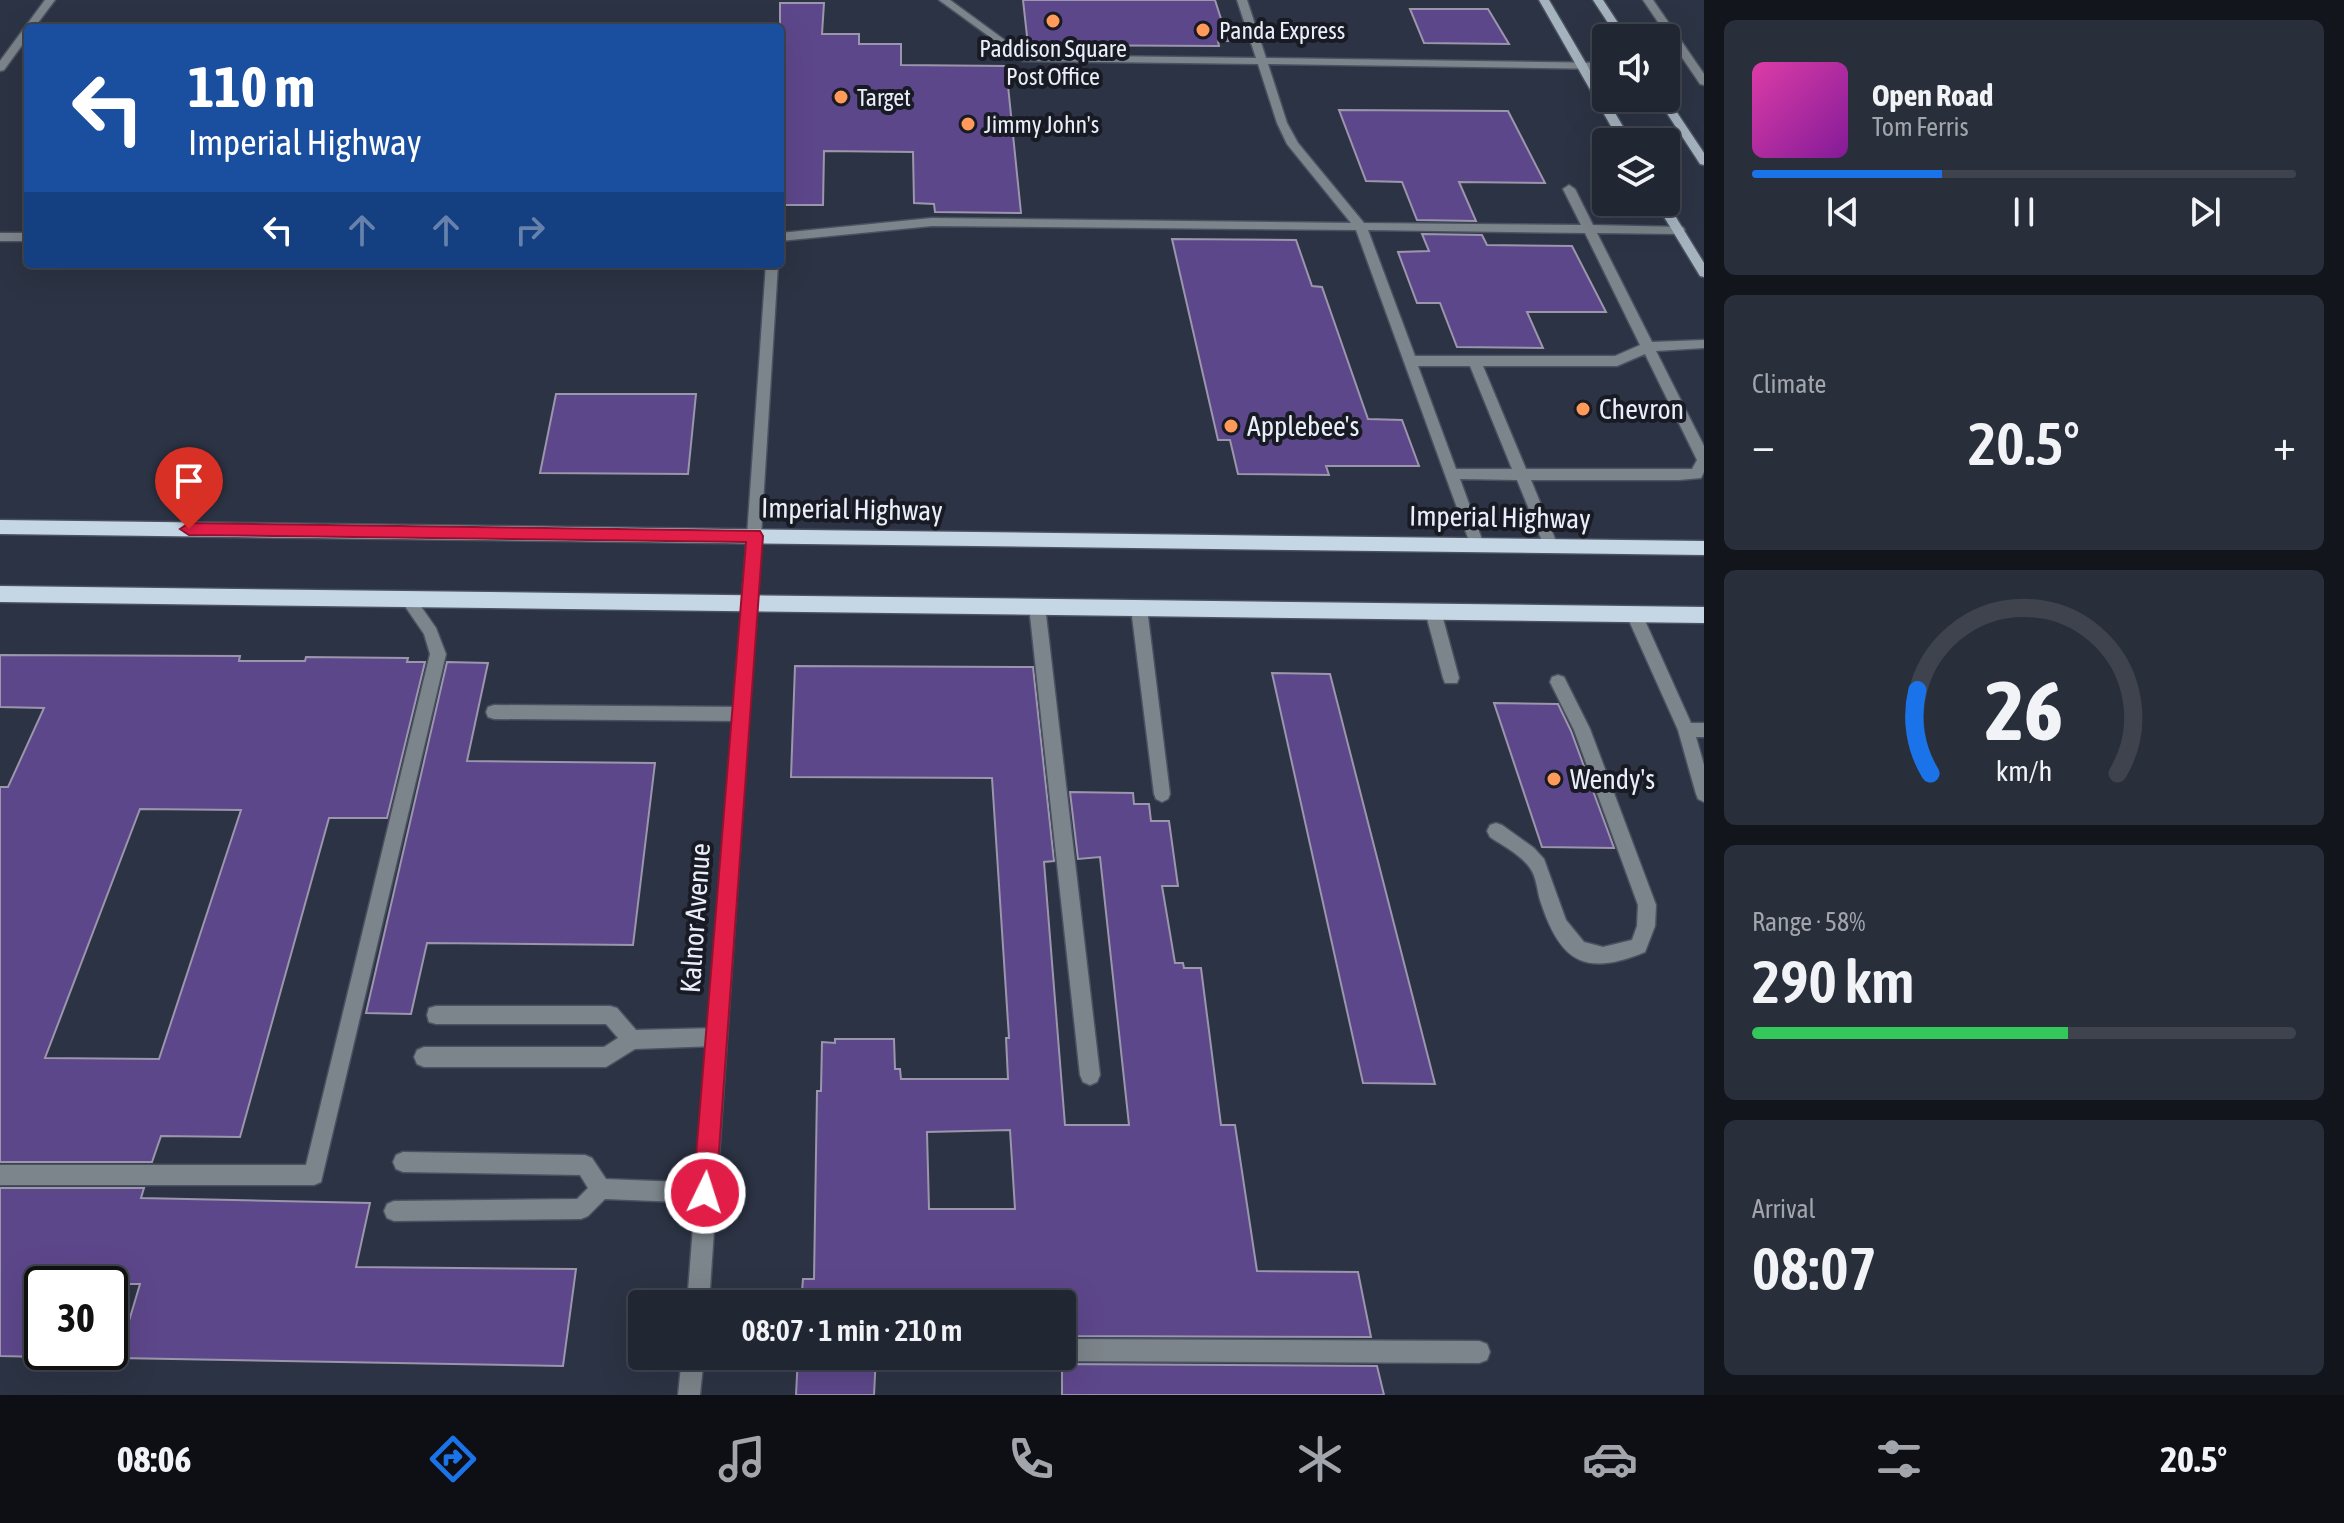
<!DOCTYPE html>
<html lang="en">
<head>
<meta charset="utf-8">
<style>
	:root { --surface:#212633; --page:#292e3b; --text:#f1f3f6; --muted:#a2a5ac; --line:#3e434e; --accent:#1a73e8 }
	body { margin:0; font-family:"Asap Condensed",sans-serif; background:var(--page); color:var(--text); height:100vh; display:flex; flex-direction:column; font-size:30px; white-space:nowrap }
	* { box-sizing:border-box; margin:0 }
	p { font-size:26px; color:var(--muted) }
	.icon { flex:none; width:44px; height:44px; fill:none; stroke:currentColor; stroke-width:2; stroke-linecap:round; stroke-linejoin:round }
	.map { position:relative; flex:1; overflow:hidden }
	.panel { display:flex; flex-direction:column; gap:20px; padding:20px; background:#12151c; width:640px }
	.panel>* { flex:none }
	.guide { position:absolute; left:24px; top:24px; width:760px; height:244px; border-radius:8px; box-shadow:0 8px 32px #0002,0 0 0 2px var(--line); background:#1a4fa0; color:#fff; overflow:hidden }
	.buttons { position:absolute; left:1592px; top:24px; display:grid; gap:16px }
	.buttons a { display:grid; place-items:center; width:88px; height:88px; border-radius:8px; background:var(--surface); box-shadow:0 8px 32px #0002,0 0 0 2px var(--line); font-size:40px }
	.speed { position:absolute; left:24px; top:1266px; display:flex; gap:16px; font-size:40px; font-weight:700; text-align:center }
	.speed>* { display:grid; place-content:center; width:104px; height:104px; border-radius:50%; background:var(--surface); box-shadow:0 8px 32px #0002,0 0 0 2px var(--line); line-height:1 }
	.speed .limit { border:4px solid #111; border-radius:12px; background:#fff; color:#111 }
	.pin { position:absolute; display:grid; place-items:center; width:68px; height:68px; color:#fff; margin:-82px -34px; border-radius:50% 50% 50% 0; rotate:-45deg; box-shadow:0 0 8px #0007 }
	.pin .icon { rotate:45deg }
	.me { position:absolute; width:88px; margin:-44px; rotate:4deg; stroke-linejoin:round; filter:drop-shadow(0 0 6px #0008) }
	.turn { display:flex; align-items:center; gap:28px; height:168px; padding:0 32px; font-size:36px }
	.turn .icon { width:104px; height:104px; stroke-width:2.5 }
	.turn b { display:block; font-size:56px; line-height:68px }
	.lanes { display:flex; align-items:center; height:76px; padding:0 32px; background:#0003; justify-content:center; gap:40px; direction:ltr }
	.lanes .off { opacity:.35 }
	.big { font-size:60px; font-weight:600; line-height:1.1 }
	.panel .card { flex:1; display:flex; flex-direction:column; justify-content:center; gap:12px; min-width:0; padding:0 28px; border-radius:12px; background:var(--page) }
	.panel .dial { align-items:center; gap:0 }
	.dial svg { height:208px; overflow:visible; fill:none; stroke:var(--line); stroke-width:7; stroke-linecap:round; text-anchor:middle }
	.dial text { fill:var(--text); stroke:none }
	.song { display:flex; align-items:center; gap:24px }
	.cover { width:96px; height:96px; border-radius:12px; background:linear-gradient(135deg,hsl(320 70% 55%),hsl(290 70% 35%)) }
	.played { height:8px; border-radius:4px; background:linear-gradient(90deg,var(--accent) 35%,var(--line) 35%) }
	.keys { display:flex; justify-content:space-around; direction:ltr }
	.heat { display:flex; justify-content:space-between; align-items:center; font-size:44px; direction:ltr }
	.charge { height:12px; border-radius:6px; background:linear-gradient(90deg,#34c759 58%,var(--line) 0) }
	.trip { position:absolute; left:628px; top:1290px; width:448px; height:80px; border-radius:8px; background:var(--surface); box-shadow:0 8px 32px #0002,0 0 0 2px var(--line); font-weight:600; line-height:80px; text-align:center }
	.tab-bar { display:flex; height:128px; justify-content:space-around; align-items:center; background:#0d0f14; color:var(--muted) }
	.tab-bar .icon { width:56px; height:56px }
	.tab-bar .selected { color:var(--accent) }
	.tab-bar b { font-size:36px; color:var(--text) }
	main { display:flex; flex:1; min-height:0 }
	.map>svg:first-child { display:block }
</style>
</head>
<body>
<main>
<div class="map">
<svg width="1704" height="1395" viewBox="0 0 1704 1395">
	<rect width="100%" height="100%" fill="#2c3344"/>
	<path fill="#5d478b" stroke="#9b96ac" stroke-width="2" fill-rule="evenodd" d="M1023 0H1215L1228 41H1218L1219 46 1028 45Z
		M780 3H824L822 34H859V44H901V65L1006 66 1021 213 935 212 934 204 914 203 913 152 824 151 823 205H780Z
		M1410 9H1488L1509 44 1424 43Z
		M1339 110 1508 111 1545 183 1459 182 1476 221 1417 220 1402 182 1366 181Z
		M1422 234 1482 235 1487 245 1572 246 1606 312H1527L1543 348 1457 347 1440 303H1417L1398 252 1429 251Z
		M1172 239 1296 240 1312 286 1322 287 1368 419 1402 420 1419 466H1326L1329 475 1238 474 1230 440H1218Z
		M556 394H696L688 474 540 473Z
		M0 655 240 656 239 661H305L306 657 408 658 407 662H425L387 818H329L240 1137 161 1136 152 1162H0V787H8L44 708 0 707ZM140 809 241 810 159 1059 45 1058Z
		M447 662 488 663 467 761 655 763 633 945 427 943 411 1014 366 1013Z
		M795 666 1033 667 1054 861 1044 862 1065 1125H1129L1100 857 1078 859 1070 792 1133 793 1134 804H1149L1151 821H1169L1178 886H1162L1175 963H1183L1184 968H1201L1221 1125H1235L1257 1271 1358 1272 1371 1337 1062 1336V1304H801L803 1279H814L817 1091H821L822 1042 835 1043V1039H894L895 1069H900L901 1079H1008L1006 1038H1009L992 778 791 777ZM1010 1130 1015 1209H929L927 1132Z
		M1272 673 1330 674 1435 1084 1363 1083Z
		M1494 703 1558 704 1571 731 1614 848 1542 847Z
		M0 1188H144L141 1198 370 1203 356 1267 576 1269 563 1366 118 1358 140 1284H42V1357L0 1356Z
		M798 1356H876L874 1395H796Z
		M1062 1364 1377 1366 1384 1395H1062Z"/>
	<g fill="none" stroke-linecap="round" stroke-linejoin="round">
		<defs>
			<path id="lane" d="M45 0H55L34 28H28V37L4 70 0 71V61Z
				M939 0H950L1025 55 1256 58 1237 0H1247L1266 58 1606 63V69L1268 64 1287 123 1298 143 1364 223 1581 225 1563 189 1569 185 1575 189 1593 225 1683 227 1685 230 1679 234 1597 233 1652 342 1704 340V348L1656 351 1704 446V472L1701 478 1679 480H1531L1558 546 1551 552 1544 546 1517 480 1460 479 1484 545 1482 549H1472L1356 230 932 226 780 241V233L932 218 1351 223 1287 144 1277 123 1258 64 1023 61ZM1368 230 1585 233 1640 345 1615 356H1415ZM1645 354 1697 460 1692 469H1526L1483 366H1617ZM1418 366H1470L1512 469H1456Z
				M0 233H28V241H0Z
				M766 264H778L761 536 754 542 747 536Z
				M408 593 413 595 436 628 446 654 321 1182 314 1185H0V1165H306L430 654 424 634 400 599Z
				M1139 602 1147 608 1170 794 1168 799 1162 802 1156 799 1154 794 1131 608Z
				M1433 605 1441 611 1459 678 1457 683H1445L1443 678 1425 611Z
				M1634 608 1642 614 1691 723H1704V737H1696L1704 765V802L1698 799 1696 794 1678 730 1626 614Z
				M1558 675 1564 677 1590 729 1656 905 1655 926 1645 952C1587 976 1561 964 1541 903 1537 892 1537 877 1530 868 1520 854 1503 846 1490 837L1487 831 1490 825 1496 823 1502 825 1534 848 1544 859 1566 920 1584 942 1603 947 1632 940 1637 926 1638 905 1574 730 1550 682 1552 677Z
				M494 705 741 707 747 709 749 714 747 719 741 721 494 719 488 717 486 712 488 707Z
				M436 1006H610L617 1008 636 1030 716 1028 723 1030 725 1037 723 1044 716 1046 635 1049 606 1067H424L417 1064 414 1057 417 1050 424 1047H604L618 1038 606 1024H436L429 1022 427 1015 429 1008Z
				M403 1152 585 1155 592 1158 606 1179 705 1183 712 1186 715 1193 712 1200 705 1203 605 1199 588 1216 581 1219 394 1221 387 1218 384 1211 387 1204 394 1201 577 1199 588 1188 580 1175 403 1172 396 1169 393 1162 396 1155Z
				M1062 1339 1479 1341 1487 1344 1490 1352 1487 1360 1479 1363 1062 1361 1054 1356H1062Z"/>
			<path id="street" d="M1643 0H1653L1704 74V85L1700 84Z
				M754 530 761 536 709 1304H687L747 536Z
				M1037 600 1045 606 1100 1075 1097 1082 1090 1085 1083 1082 1080 1075 1029 606Z
				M682 1356H704L700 1395H678Z"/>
			<path id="secondary" d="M1539 0H1549L1632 142H1620Z
				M1593 0H1603L1628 38H1618Z
				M1666 96 1704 153V165L1700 164 1657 98Z
				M1666 201 1704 263V277L1700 276 1655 202Z"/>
			<path id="primary" d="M0 520 1704 541V555L0 534Z
				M0 586 1704 607V623L0 602Z"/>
		</defs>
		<use href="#lane" stroke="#4a5161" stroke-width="3"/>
		<use href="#street" stroke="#4a5161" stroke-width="3"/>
		<use href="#secondary" stroke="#4a5161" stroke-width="3"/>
		<use href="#primary" stroke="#4a5161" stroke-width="3"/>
		<use href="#lane" fill="#7c858b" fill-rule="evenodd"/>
		<use href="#street" fill="#7c858b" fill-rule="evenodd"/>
		<use href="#secondary" fill="#a5b3be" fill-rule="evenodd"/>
		<use href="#primary" fill="#c5d7e4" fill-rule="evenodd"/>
	</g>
	<path fill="#e11d48" stroke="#92132f" stroke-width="2" d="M189 523 760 531 763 536 716 1193 713 1202 705 1205 696 1202 693 1193 746 542 189 535 180 529Z"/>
	<g fill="#ff9a5b" stroke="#181b23" stroke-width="3">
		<circle cx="1053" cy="21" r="8"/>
		<circle cx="1203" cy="30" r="8"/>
		<circle cx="841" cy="97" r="8"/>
		<circle cx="968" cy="124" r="8"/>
		<circle cx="1583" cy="409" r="8"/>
		<circle cx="1231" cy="426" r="8"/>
		<circle cx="1554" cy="779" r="8"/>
	</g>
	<g text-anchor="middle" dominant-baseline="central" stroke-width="8" stroke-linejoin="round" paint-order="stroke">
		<g font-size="24" fill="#e9eef9" stroke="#181b23" text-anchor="start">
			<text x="1219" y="30">Panda Express</text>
			<text x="1053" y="48" text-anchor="middle">Paddison Square<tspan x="1053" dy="28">Post Office</tspan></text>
			<text x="857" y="97">Target</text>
			<text x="984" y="124">Jimmy John's</text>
		</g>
		<g font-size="28" fill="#e9eef9" stroke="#181b23" text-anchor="start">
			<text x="1599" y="409">Chevron</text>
			<text x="1247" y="426">Applebee's</text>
			<text x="1570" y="779">Wendy's</text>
		</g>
		<g font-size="28" fill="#e9eef9" stroke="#181b23">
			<text transform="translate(852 509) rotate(1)">Imperial Highway</text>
			<text transform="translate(1500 517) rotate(1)">Imperial Highway</text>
			<text transform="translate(695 918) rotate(-86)">Kalnor Avenue</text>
		</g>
	</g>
</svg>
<div class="buttons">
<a><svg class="icon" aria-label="sound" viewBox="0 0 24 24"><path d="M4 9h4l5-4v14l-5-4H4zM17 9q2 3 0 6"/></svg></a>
<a><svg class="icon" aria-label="layers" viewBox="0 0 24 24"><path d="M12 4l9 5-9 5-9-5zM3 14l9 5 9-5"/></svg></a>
</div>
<div class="speed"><div class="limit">30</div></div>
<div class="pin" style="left:189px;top:529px;background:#d93025"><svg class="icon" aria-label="arrive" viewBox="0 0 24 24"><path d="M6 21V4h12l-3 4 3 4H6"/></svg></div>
<svg class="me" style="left:705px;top:1193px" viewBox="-20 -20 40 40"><circle r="17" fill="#e11d48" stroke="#fff" stroke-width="3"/><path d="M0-11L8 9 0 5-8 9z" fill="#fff"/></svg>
<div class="trip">08:07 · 1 min · 210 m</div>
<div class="guide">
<div class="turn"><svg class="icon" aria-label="left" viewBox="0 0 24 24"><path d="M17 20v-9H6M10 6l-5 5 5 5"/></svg><div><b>110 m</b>Imperial Highway</div></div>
<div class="lanes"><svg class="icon" aria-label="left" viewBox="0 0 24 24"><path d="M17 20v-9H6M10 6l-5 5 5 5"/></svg><svg class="icon off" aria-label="ahead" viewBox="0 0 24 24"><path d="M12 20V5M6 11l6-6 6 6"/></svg><svg class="icon off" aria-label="ahead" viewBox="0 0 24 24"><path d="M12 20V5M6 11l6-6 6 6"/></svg><svg class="icon off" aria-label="right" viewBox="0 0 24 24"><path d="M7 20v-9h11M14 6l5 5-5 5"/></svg></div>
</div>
</div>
<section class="panel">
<div class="card">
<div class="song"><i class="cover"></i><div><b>Open Road</b><p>Tom Ferris</p></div></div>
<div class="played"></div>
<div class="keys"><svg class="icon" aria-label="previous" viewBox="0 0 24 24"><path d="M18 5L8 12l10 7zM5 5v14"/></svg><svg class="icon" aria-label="pause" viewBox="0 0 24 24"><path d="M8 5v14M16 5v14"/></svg><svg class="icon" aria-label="next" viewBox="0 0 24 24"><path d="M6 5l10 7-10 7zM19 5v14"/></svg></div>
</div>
<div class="card"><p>Climate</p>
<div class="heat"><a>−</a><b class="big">20.5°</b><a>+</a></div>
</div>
<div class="card dial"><svg viewBox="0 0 100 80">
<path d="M14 69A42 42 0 1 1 86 69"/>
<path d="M14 69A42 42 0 0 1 9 37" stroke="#1a73e8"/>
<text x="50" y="56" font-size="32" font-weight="700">26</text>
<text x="50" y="72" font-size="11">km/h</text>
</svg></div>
<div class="card"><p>Range · 58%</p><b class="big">290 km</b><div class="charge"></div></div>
<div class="card"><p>Arrival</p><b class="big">08:07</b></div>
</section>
</main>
<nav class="tab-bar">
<b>08:06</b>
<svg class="icon selected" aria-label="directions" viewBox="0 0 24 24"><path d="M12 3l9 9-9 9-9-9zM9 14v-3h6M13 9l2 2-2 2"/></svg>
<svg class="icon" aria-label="music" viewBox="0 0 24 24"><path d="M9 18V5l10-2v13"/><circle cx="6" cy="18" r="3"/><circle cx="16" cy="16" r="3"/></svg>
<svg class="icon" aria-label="phone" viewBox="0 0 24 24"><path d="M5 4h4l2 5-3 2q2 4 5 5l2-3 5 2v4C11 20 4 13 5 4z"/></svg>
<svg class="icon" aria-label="climate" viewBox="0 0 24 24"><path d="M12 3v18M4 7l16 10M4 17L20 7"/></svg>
<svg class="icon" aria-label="car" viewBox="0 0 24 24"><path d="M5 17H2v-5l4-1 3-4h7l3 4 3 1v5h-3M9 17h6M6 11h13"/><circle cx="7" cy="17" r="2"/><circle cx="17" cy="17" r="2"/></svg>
<svg class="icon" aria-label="filters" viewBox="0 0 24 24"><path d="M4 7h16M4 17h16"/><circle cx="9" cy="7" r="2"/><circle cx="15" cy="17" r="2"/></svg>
<b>20.5°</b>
</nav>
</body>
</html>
